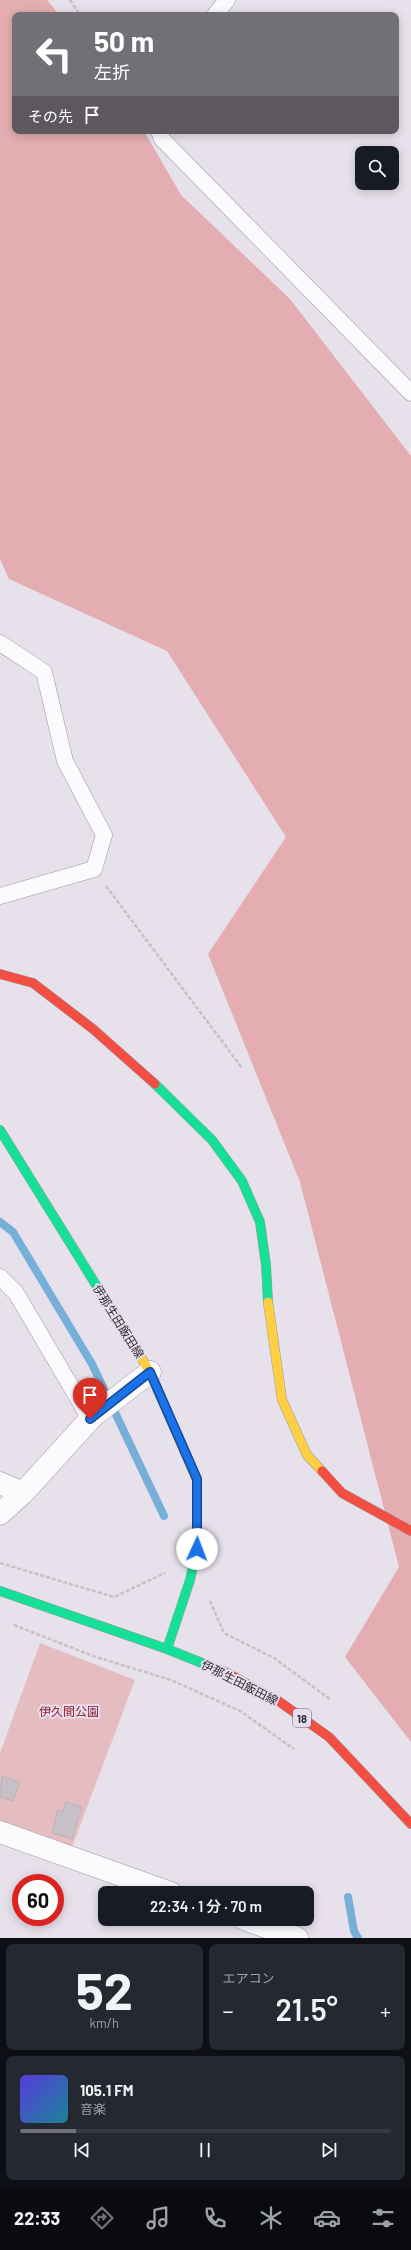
<!DOCTYPE html>
<html lang="ja">
<head>
<meta charset="utf-8">
<style>
	:root { --surface:#171b24; --page:#242831; --text:#f1f3f6; --muted:#9ea1a6; --line:#363941; --accent:#736f76 }
	body { margin:0; font-family:Barlow,"Noto Sans JP",sans-serif; background:var(--page); color:var(--text); height:100vh; display:flex; flex-direction:column; font-size:15px; white-space:nowrap }
	* { box-sizing:border-box; margin:0 }
	p { font-size:13px; color:var(--muted) }
	.icon { flex:none; width:22px; height:22px; fill:none; stroke:currentColor; stroke-width:2; stroke-linecap:round; stroke-linejoin:round }
	.map { position:relative; height:1938px; overflow:hidden }
	.details { display:flex; flex-direction:column; gap:6px; padding:6px; background:#0d0f14; flex:1 }
	.details>* { flex:none }
	.banner { position:absolute; left:12px; top:12px; width:387px; height:122px; border-radius:8px; box-shadow:0 2px 10px #0003; background:#736f76; color:#fff; overflow:hidden }
	.tools { position:absolute; left:355px; top:146px; display:grid; gap:8px }
	.tools a { display:grid; place-items:center; width:44px; height:44px; border-radius:8px; background:var(--surface); box-shadow:0 2px 10px #0003; font-size:20px }
	.speed { position:absolute; left:12px; top:1874px; display:flex; gap:8px; font-size:20px; font-weight:700; text-align:center }
	.speed>* { display:grid; place-content:center; width:52px; height:52px; border-radius:50%; background:var(--surface); box-shadow:0 2px 10px #0003; line-height:1 }
	.speed .limit { border:6px solid #d22; background:#fff; color:#111 }
	.pin { position:absolute; display:grid; place-items:center; width:34px; height:34px; color:#fff; margin:-41px -17px; border-radius:50% 50% 50% 0; rotate:-45deg; box-shadow:0 0 4px #0007 }
	.pin .icon { rotate:45deg }
	.me { position:absolute; width:44px; margin:-22px; rotate:2deg; stroke-linejoin:round; filter:drop-shadow(0 0 3px #0008) }
	.turn { display:flex; align-items:center; gap:14px; height:84px; padding:0 16px; font-size:18px }
	.turn .icon { width:52px; height:52px; stroke-width:2.5 }
	.turn b { display:block; font-size:28px; line-height:34px }
	.then { display:flex; align-items:center; height:38px; padding:0 16px; background:#0003; gap:8px; font-size:15px }
	.big { font-size:30px; font-weight:600; line-height:1.1 }
	.details .tile { flex:1; display:flex; flex-direction:column; justify-content:center; gap:6px; min-width:0; padding:0 14px; border-radius:8px; background:var(--page) }
	.details .dial { align-items:center; gap:0 }
	.dial b { font-size:52px; line-height:1 }
	.song { display:flex; align-items:center; gap:12px }
	.cover { width:48px; height:48px; border-radius:6px; background:linear-gradient(135deg,hsl(250 70% 55%),hsl(190 70% 35%)) }
	.played { height:4px; border-radius:2px; background:linear-gradient(90deg,var(--accent) 15%,var(--line) 15%) }
	.keys { display:flex; justify-content:space-around; direction:ltr }
	.heat { display:flex; justify-content:space-between; align-items:center; font-size:22px; direction:ltr }
	.details .tiles { flex:1; display:grid; gap:6px; grid-template-columns:1fr 1fr }
	.tile:last-child { grid-column:span 2 }
	.trip { position:absolute; left:98px; top:1886px; width:216px; height:40px; border-radius:8px; background:var(--surface); box-shadow:0 2px 10px #0003; font-weight:600; line-height:40px; text-align:center }
	.dock { display:flex; height:64px; justify-content:space-around; align-items:center; background:#090b0e; color:var(--muted) }
	.dock .icon { width:28px; height:28px }
	.dock .selected { color:var(--accent) }
	.dock b { font-size:18px; color:var(--text) }
	.map>svg:first-child { display:block }
</style>
</head>
<body>
<div class="map">
<svg width="411" height="1938" viewBox="0 0 411 1938">
	<rect width="100%" height="100%" fill="#e6e1ea"/>
	<path fill="#e5bdc1" d="M40 1643 135 1680 72 1847 0 1821V1753Z"/>
	<path fill="#e3adb1" d="M0 0H47L59 15H15V131H144L181 195 290 299 411 456V1742L345 1657 399 1567 300 1182 208 954 286 837 167 651 9 579 0 559Z"/>
	<g fill="none" stroke-linecap="round" stroke-linejoin="round">
		<path stroke="#77afd9" stroke-width="8" d="M0 1222 13 1232 92 1364 164 1516
			M348 1897 354 1931 358 1938"/>
	</g>
	<path fill="#c7c1c7" stroke="#b9b3b9" d="M2 1776 20 1782 13 1801 0 1797Z
		M66 1802 82 1807 72 1839 52 1833 58 1810 63 1812Z"/>
	<g fill="none" stroke-linecap="round" stroke-linejoin="round">
		<defs>
			<path id="lane" d="M215 15 227 0
				M159 131 162 139 411 393
				M0 643 44 672 65 761 104 835 94 869 0 896
				M0 1277 16 1293 90 1419"/>
			<path id="street" d="M0 1483 23 1493
				M0 1514 23 1493 93 1416 150 1372
				M0 1832 171 1893
				M244 1919 297 1938"/>
			<path id="fast" d="M155 1084 212 1140 242 1181 260 1222 266 1265 268 1302
				M0 1130 119 1322
				M197 1480V1549L190 1580 167 1649 227 1673
				M0 1591 167 1649"/>
			<path id="slow" d="M268 1302 282 1400 307 1455 322 1471
				M119 1322 150 1372 197 1480"/>
			<path id="jam" d="M0 974 33 983 93 1029 155 1084
				M322 1471 342 1493 411 1531
				M227 1673 277 1700 329 1737 411 1824"/>
		</defs>
		<use href="#lane" stroke="#9d99a0" stroke-width="17"/>
		<use href="#street" stroke="#9d99a0" stroke-width="23"/>
		<use href="#fast" stroke="#9d99a0" stroke-width="10"/>
		<use href="#slow" stroke="#9d99a0" stroke-width="10"/>
		<use href="#jam" stroke="#9d99a0" stroke-width="10"/>
		<path stroke="#c5c1c6" stroke-width="2.5" stroke-dasharray="4 2" stroke-linecap="butt" d="M70 0 80 15
			M106 886 242 1068
			M0 1563 114 1597 165 1573
			M210 1601 224 1633 274 1658 331 1700
			M14 1625 93 1656 171 1680 240 1711 294 1749"/>
		<use href="#lane" stroke="#fbfafc" stroke-width="16"/>
		<use href="#street" stroke="#fbfafc" stroke-width="22"/>
		<use href="#fast" stroke="#16e098" stroke-width="9"/>
		<use href="#slow" stroke="#ffcf43" stroke-width="9"/>
		<use href="#jam" stroke="#f24e42" stroke-width="9"/>
	</g>
	<g fill="none" stroke-linecap="round" stroke-linejoin="round">
		<defs>
			<path id="route" d="M90 1419 150 1372 197 1479V1549"/>
		</defs>
		<use href="#route" stroke="#114b97" stroke-width="10"/>
		<use href="#route" stroke="#1a73e8" stroke-width="7"/>
	</g>
	<g text-anchor="middle" dominant-baseline="central" stroke-width="4" stroke-linejoin="round" paint-order="stroke">
		<rect fill="#e7ddee" stroke="#6a656f" stroke-width="1" x="293" y="1709" width="18" height="18" rx="3"/>
		<g font-size="11" font-weight="bold" fill="#353138">
			<text x="302" y="1718">18</text>
		</g>
		<g font-size="12" fill="#353138" stroke="#e7ddee">
			<text transform="translate(119 1321) rotate(58)">伊那生田飯田線</text>
			<text transform="translate(240 1682) rotate(27)">伊那生田飯田線</text>
		</g>
		<g font-size="12" fill="#8f1f2c" stroke="#e7ddee">
			<text x="69" y="1711">伊久間公園</text>
		</g>
	</g>
</svg>
<div class="tools">
<a><svg class="icon" aria-label="search" viewBox="0 0 24 24"><circle cx="10" cy="10" r="6"/><path d="M15 15l6 6"/></svg></a>
</div>
<div class="speed"><div class="limit">60</div></div>
<div class="pin" style="left:90px;top:1419px;background:#d93025"><svg class="icon" aria-label="arrive" viewBox="0 0 24 24"><path d="M6 21V4h12l-3 4 3 4H6"/></svg></div>
<svg class="me" style="left:197px;top:1549px" viewBox="-20 -20 40 40"><circle r="19" fill="#fff"/><path d="M0-13L10 11 0 6-10 11z" fill="#1a73e8"/></svg>
<div class="trip">22:34 · 1 分 · 70 m</div>
<div class="banner">
<div class="turn"><svg class="icon" aria-label="left" viewBox="0 0 24 24"><path d="M17 20v-9H6M10 6l-5 5 5 5"/></svg><div><b>50 m</b>左折</div></div>
<div class="then">その先<svg class="icon" aria-label="arrive" viewBox="0 0 24 24"><path d="M6 21V4h12l-3 4 3 4H6"/></svg></div>
</div>
</div>
<section class="details">
<div class="tiles">
<div class="tile dial"><b>52</b><p>km/h</p></div>
<div class="tile"><p>エアコン</p>
<div class="heat"><a>−</a><b class="big">21.5°</b><a>+</a></div>
</div>
<div class="tile">
<div class="song"><i class="cover"></i><div><b>105.1 FM</b><p>音楽</p></div></div>
<div class="played"></div>
<div class="keys"><svg class="icon" aria-label="previous" viewBox="0 0 24 24"><path d="M18 5L8 12l10 7zM5 5v14"/></svg><svg class="icon" aria-label="pause" viewBox="0 0 24 24"><path d="M8 5v14M16 5v14"/></svg><svg class="icon" aria-label="next" viewBox="0 0 24 24"><path d="M6 5l10 7-10 7zM19 5v14"/></svg></div>
</div>
</div>
</section>
<nav class="dock">
<b>22:33</b>
<svg class="icon selected" aria-label="directions" viewBox="0 0 24 24"><path d="M12 3l9 9-9 9-9-9zM9 14v-3h6M13 9l2 2-2 2"/></svg>
<svg class="icon" aria-label="music" viewBox="0 0 24 24"><path d="M9 18V5l10-2v13"/><circle cx="6" cy="18" r="3"/><circle cx="16" cy="16" r="3"/></svg>
<svg class="icon" aria-label="phone" viewBox="0 0 24 24"><path d="M5 4h4l2 5-3 2q2 4 5 5l2-3 5 2v4C11 20 4 13 5 4z"/></svg>
<svg class="icon" aria-label="climate" viewBox="0 0 24 24"><path d="M12 3v18M4 7l16 10M4 17L20 7"/></svg>
<svg class="icon" aria-label="car" viewBox="0 0 24 24"><path d="M5 17H2v-5l4-1 3-4h7l3 4 3 1v5h-3M9 17h6M6 11h13"/><circle cx="7" cy="17" r="2"/><circle cx="17" cy="17" r="2"/></svg>
<svg class="icon" aria-label="filters" viewBox="0 0 24 24"><path d="M4 7h16M4 17h16"/><circle cx="9" cy="7" r="2"/><circle cx="15" cy="17" r="2"/></svg>
</nav>
</body>
</html>
